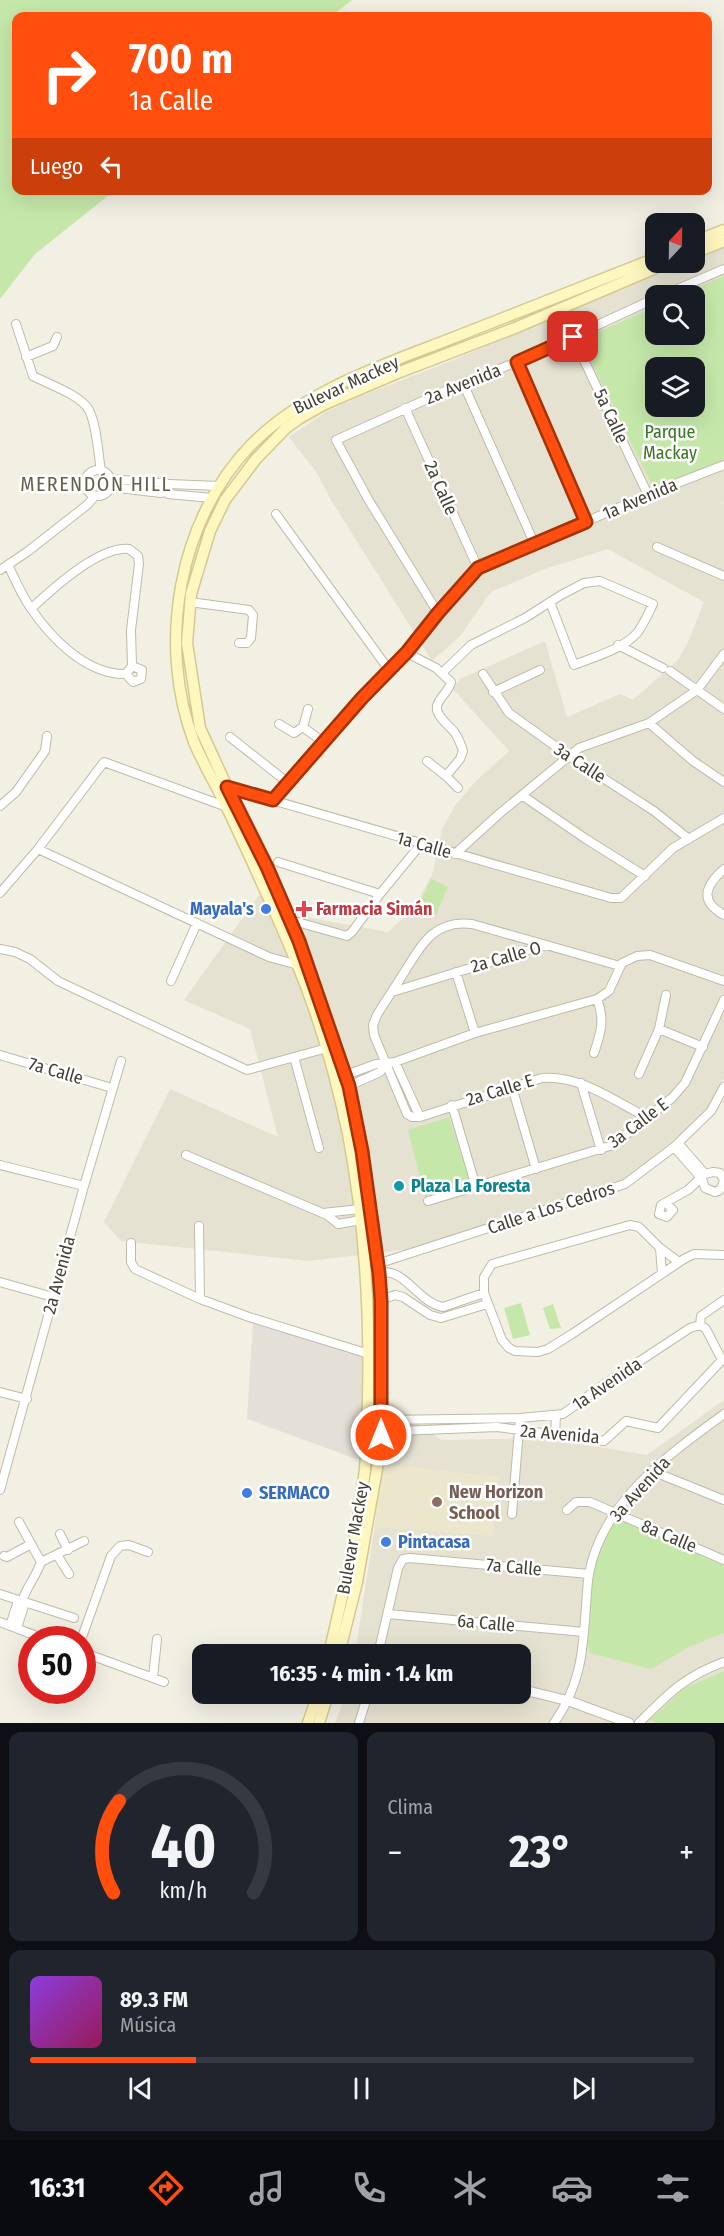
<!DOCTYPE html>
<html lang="es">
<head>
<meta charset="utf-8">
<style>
	:root { --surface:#171b24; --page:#20242c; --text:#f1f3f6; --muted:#9ea1a6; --line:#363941; --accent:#ff4e0d }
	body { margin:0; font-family:"Fira Sans Condensed",sans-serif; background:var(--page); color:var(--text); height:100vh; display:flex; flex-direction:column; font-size:22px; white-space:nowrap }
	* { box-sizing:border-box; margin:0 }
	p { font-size:20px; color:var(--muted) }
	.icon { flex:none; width:33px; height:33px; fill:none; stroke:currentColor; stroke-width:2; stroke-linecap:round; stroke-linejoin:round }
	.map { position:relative; height:1723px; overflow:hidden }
	.drawer { display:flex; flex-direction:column; gap:9px; padding:9px; background:#0d0f14; flex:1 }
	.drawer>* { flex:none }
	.banner { position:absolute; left:12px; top:12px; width:700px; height:183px; border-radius:12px; box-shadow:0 6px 24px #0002; background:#ff4e0d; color:#fff; overflow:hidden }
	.needle { width:39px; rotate:22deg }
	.tools { position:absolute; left:645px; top:213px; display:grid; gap:12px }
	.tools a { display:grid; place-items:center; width:60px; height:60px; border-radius:12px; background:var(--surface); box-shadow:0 6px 24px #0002; font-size:30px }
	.speed { position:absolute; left:18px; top:1626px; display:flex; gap:12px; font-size:30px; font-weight:700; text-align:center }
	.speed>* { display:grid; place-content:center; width:78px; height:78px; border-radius:50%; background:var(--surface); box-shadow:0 6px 24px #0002; line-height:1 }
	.speed .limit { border:9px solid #d22; background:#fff; color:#111 }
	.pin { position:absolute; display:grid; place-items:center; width:51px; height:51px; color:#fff; margin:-26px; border-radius:12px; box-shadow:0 3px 9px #0006 }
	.me { position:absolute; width:66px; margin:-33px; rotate:0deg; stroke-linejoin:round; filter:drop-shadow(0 0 4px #0008) }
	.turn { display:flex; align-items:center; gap:21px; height:126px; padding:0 18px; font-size:27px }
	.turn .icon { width:78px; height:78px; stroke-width:2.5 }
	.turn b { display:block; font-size:42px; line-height:51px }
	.then { display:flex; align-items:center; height:57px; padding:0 18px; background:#0003; gap:12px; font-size:22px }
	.big { font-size:45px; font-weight:700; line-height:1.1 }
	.drawer .widget { flex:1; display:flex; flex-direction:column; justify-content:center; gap:9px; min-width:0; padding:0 21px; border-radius:12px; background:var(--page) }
	.drawer .dial { align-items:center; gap:0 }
	.dial svg { height:156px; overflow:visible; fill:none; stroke:var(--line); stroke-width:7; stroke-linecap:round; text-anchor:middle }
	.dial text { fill:var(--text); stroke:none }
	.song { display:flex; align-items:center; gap:18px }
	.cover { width:72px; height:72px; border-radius:9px; background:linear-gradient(135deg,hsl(270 70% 55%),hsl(330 70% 35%)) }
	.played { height:6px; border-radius:3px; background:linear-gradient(90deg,var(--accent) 25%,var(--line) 25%) }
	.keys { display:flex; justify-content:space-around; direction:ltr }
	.heat { display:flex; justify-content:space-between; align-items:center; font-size:33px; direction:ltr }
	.drawer .tiles { flex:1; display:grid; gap:9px; grid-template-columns:1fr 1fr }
	.widget:last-child { grid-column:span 2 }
	.trip { position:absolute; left:192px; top:1644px; width:339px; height:60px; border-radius:12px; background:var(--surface); box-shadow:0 6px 24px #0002; font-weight:700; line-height:60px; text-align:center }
	.tabs { display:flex; height:96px; justify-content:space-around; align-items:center; background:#090b0e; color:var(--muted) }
	.tabs .icon { width:42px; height:42px }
	.tabs .current { color:var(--accent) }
	.tabs b { font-size:27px; color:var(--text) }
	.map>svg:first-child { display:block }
</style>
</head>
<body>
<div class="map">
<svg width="724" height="1723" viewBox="0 0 724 1723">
	<rect width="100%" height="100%" fill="#f2efe3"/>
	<path fill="#e6e2d1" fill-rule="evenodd" d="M724 246V502L717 505 724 503V1078L717 1095 706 1113 628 1178 605 1189 409 1249 309 1261 121 1241 104 1222 170 1089 278 1137 250 1029 184 1000 259 895 294 915 388 932 413 909 432 875 442 829 456 804 477 780 509 751 452 688 460 679 545 641 567 717 620 694 633 700 678 660 688 642 704 602 608 549 542 570 491 592 460 636 432 661 331 500 317 473 289 437 326 412 356 398 446 363 685 263 694 262 695 258ZM656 296H694V334H656ZM656 368H694V406H656Z
		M386 1399 441 1440 543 1438 647 1455 724 1400V1723H335L346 1694H520V1654H355L388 1441Z"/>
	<path fill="#e4e0d8" d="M253 1323 367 1357 360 1459H356L247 1419Z"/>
	<path fill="#ece6cc" d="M382 1464 499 1477 493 1536 375 1527Z"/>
	<path fill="#c5e8aa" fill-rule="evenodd" d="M0 0H352L332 16H16V190L114 191 35 254 0 299Z
		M724 276V460L653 487 580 340 655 307 656 334H694V296L680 295ZM656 368H694V406H656Z
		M431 879 448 887 436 915 418 907Z
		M449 1117 471 1185 425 1197 408 1130Z
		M521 1303 530 1335 513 1339 504 1308Z
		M553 1304 561 1328 550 1329 543 1308Z
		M616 1516 724 1562V1633L689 1647 651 1669 590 1653 584 1632 589 1574Z
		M724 1671V1723H657L650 1720 683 1689Z"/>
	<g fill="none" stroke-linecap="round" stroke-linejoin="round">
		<defs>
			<path id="minor" d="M661 296 724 269
				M16 324 33 376C48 384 81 395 89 410 97 426 98 453 101 471
				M573 337 648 495
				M26 357 53 346 57 337
				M517 362 586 522
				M463 383 535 545
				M405 408 478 568
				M85 483a13 13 0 1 1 26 0a13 13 0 1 1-26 0Z
				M110 479 162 483
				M169 484 219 486
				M110 487 161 493
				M168 494 212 498
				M276 514 389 670
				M657 547 724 576
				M8 565C15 579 21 594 30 607 50 637 86 675 126 674L132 666 131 630 139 564 138 556 129 549C99 546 52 589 31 609
				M0 570 27 552 87 505 95 496
				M190 602 249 610 253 615 251 638 247 643H239
				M438 613 368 499 336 440 463 383 522 360 656 298
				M618 645 663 668
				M407 653 436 668 451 682C449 692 439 697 437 706 435 716 450 726 455 733 459 739 461 745 463 751L460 759 446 776 427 761
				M670 671 724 709
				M442 673 471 645 525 618 561 595 584 583 600 581 653 604C648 614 644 624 637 633 623 649 594 657 574 665L550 602
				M126 674 133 682 141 679 142 670 132 666
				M483 674 509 713 569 756 654 811 689 839
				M493 692 540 670
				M308 709 303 727 323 742
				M649 723 693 761 724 782
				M279 724 294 733 303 727
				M230 737 287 782
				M446 776 458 788
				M227 787 611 898H621L673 848 724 818
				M523 796 586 839 645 876
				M273 800 362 698 407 653 438 613 478 568 657 491 724 465
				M0 806 16 792 45 751 47 736
				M38 849 269 957 298 965
				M455 854 499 814 579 748 649 723 697 690 724 654
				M278 862 380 894
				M724 869C705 886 699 901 724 915
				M0 893 38 849 104 762 227 807
				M290 920 347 936 352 932 380 894 421 844
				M0 949 15 952 30 959 58 981 247 1070 327 1048
				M620 966 472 924C435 919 422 944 405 971 396 986 386 1000 377 1015L373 1025 374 1035 407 1114 412 1117H420L542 1078C580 1075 613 1100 646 1117
				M456 972 475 1033
				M171 981 197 923
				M392 992 546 945
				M659 1029 703 1047
				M594 1053C601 1033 605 1019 597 999
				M0 1055 112 1088
				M294 1057 319 1148
				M395 1062 420 1117
				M639 1074 659 1029 666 995
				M346 1075 376 1064 395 1062 475 1033 597 999 609 991 622 963 637 956 650 955 724 981
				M581 1083 601 1150
				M349 1086 380 1072 386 1064
				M512 1087 536 1169
				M452 1105 476 1187
				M678 1143 705 1174
				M674 1147 702 1179 705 1188 715 1192 720 1190 724 1181
				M186 1155 327 1215 338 1224 361 1220
				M0 1165 84 1186
				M428 1201 613 1145 672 1098 685 1083 724 1000
				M666 1203 673 1210 667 1217 659 1214 661 1205 688 1190 705 1174 713 1172 720 1173 724 1180
				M323 1213 360 1209
				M199 1226 200 1299
				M131 1243V1262L135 1269 200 1299 249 1317 369 1354
				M660 1248 662 1274
				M679 1262 660 1248 639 1227 630 1225 492 1264 484 1277V1293L502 1340 509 1348 515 1351 538 1352 548 1349 572 1334 684 1259 694 1254 724 1255
				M377 1264 625 1184 674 1147 711 1111 724 1087
				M379 1273C405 1267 417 1302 443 1307L484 1293
				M0 1282 53 1297
				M381 1300 395 1295 403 1297 430 1315 441 1318 487 1304
				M700 1325 701 1316 724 1300
				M0 1392 27 1399
				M381 1435 400 1431 497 1427 604 1441 626 1421 658 1428 722 1360 706 1329 700 1325
				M555 1435 556 1415
				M366 1437 376 1428 381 1420 520 1418 563 1414 602 1386 690 1328 700 1325
				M652 1471 724 1500
				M0 1490 84 1186 121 1061
				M567 1510 576 1502H590L724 1560
				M512 1514 520 1418
				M19 1522 41 1562C35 1579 28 1584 22 1601
				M60 1534 68 1550
				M57 1555 69 1574
				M4 1556 7 1557 31 1544
				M41 1562 84 1541
				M0 1594 74 1618
				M388 1614 584 1632
				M0 1622 47 1640
				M10 1626 17 1604 22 1601 24 1606 17 1628
				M81 1640 111 1556 120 1546 129 1545 148 1552
				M82 1652 164 1682
				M378 1654 398 1568 403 1559 410 1558 589 1574
				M153 1678 157 1639
				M359 1723 368 1694
				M554 1723C581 1685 583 1651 586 1606 587 1596 587 1585 589 1574 602 1502 669 1454 724 1414
				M639 1723C668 1694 685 1676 724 1662"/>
			<path id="tertiary" d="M520 1689 569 1701 629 1723"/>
			<path id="secondary" d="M694 242 724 230
				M694 253 724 241
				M329 1654C343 1593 358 1531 365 1469 367 1446 367 1422 368 1400 370 1311 365 1222 348 1134 336 1076 319 1016 296 961 275 911 252 861 229 812 218 788 204 766 194 742 157 645 178 520 251 445 306 389 384 365 455 337 522 311 589 284 656 258
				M339 1654 357 1582 378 1463 381 1435V1328L377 1264 362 1151 346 1075 299 941 267 867 227 787 200 728 187 643 191 594 210 531 225 500 256 459 286 428 300 418 325 404 400 372 515 328 670 262
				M308 1723 318 1694
				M319 1723 328 1694"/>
		</defs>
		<use href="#minor" stroke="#c0bba8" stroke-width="10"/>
		<use href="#tertiary" stroke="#c0bba8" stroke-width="11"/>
		<use href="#secondary" stroke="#d4ca91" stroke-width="13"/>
		<use href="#minor" stroke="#fff" stroke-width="8"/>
		<use href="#tertiary" stroke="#fff" stroke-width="9"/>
		<use href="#secondary" stroke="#fff7c0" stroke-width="10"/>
	</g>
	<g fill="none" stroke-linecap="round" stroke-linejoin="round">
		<defs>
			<path id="route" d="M381 1435V1300L379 1273 362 1151 349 1086 299 941 267 867 227 787 273 800 362 698 407 652 438 613 478 568 586 522 517 362 573 337"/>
		</defs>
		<use href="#route" stroke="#a63308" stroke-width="15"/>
		<use href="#route" stroke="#ff4e0d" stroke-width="10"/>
	</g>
	<g fill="#3f7fe0" stroke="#fff" stroke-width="2">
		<circle cx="266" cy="909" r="6"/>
		<circle cx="247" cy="1493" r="6"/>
		<circle cx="386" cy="1542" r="6"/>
	</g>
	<path fill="#e0444e" stroke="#fff" stroke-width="2" d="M301 900h6v6h6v6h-6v6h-6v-6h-6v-6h6z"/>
	<circle fill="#0f9aa8" stroke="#fff" stroke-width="2" cx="399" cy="1186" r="6"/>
	<circle fill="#8d6e63" stroke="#fff" stroke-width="2" cx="437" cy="1502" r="6"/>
	<g text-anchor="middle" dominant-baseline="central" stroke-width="5" stroke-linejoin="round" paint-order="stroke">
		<g font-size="18" fill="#443f33" stroke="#fff">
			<text transform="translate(463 384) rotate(-22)">2a Avenida</text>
			<text transform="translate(346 385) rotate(-25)">Bulevar Mackey</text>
			<text transform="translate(611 416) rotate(65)">5a Calle</text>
			<text transform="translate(441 488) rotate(66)">2a Calle</text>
			<text transform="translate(640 499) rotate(-23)">1a Avenida</text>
			<text transform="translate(580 763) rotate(33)">3a Calle</text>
			<text transform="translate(424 845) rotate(16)">1a Calle</text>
			<text transform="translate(506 957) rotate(-16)">2a Calle O</text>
			<text transform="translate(56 1071) rotate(16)">7a Calle</text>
			<text transform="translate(500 1090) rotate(-17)">2a Calle E</text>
			<text transform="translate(638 1123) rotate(-37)">3a Calle E</text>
			<text transform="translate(551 1208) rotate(-18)">Calle a Los Cedros</text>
			<text transform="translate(59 1275) rotate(-75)">2a Avenida</text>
			<text transform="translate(607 1384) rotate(-34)">1a Avenida</text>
			<text transform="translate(560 1434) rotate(5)">2a Avenida</text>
			<text transform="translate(640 1489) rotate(-48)">3a Avenida</text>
			<text transform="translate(669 1536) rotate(23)">8a Calle</text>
			<text transform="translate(353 1538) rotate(-80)">Bulevar Mackey</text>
			<text transform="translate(514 1567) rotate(5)">7a Calle</text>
			<text transform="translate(486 1623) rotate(5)">6a Calle</text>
		</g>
		<g font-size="18" fill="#3b7626" stroke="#fff">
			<text x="670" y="432">Parque<tspan x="670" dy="21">Mackay</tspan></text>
		</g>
		<g font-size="18" font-weight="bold" fill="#366cbe" stroke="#fff" text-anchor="start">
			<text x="254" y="909" text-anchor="end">Mayala's</text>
			<text x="259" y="1493">SERMACO</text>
			<text x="398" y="1542">Pintacasa</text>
		</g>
		<g font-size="18" font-weight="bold" fill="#be3a42" stroke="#fff" text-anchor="start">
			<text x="316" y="909">Farmacia Simán</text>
		</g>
		<g font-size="18" font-weight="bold" fill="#0d838f" stroke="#fff" text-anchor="start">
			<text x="411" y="1186">Plaza La Foresta</text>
		</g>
		<g font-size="18" font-weight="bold" fill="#785e54" stroke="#fff" text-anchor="start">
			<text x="449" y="1492">New Horizon<tspan x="449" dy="21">School</tspan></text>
		</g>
		<g font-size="20" letter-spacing="1.5" fill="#675f4a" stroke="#fff">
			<text x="96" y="484">MERENDÓN HILL</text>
		</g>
	</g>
</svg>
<div class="tools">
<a><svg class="needle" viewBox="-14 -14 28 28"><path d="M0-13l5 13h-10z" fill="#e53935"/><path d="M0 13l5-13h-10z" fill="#9ea1a6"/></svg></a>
<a><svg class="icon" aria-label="search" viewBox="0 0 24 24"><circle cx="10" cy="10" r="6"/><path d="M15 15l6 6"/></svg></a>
<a><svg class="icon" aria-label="layers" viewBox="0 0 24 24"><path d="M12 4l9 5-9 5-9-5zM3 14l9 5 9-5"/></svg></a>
</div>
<div class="speed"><div class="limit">50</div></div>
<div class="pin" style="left:573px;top:337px;background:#d93025"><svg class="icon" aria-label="arrive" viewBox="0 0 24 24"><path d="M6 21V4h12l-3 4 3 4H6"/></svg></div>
<svg class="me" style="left:381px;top:1435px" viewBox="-20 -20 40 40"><circle r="17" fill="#ff4e0d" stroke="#fff" stroke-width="3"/><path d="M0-11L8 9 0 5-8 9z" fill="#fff"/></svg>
<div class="trip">16:35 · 4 min · 1.4 km</div>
<div class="banner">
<div class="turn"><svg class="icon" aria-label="right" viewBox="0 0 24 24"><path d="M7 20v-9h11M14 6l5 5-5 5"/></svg><div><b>700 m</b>1a Calle</div></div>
<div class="then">Luego<svg class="icon" aria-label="left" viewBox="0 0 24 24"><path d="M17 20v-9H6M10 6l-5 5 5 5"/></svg></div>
</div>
</div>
<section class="drawer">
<div class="tiles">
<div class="widget dial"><svg viewBox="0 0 100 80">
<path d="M14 69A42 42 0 1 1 86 69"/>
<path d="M14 69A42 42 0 0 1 17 22" stroke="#ff4e0d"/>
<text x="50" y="56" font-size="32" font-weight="700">40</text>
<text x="50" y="72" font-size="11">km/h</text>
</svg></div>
<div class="widget"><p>Clima</p>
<div class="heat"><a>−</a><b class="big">23°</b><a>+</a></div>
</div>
<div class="widget">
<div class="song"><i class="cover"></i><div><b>89.3 FM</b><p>Música</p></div></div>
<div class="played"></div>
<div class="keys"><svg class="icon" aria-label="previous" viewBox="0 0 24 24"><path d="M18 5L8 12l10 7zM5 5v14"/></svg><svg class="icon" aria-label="pause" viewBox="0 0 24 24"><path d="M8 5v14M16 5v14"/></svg><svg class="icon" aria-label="next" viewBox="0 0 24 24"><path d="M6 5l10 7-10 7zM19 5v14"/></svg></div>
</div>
</div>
</section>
<nav class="tabs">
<b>16:31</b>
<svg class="icon current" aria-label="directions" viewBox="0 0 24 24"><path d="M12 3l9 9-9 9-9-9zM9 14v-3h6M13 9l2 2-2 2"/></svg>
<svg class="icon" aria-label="music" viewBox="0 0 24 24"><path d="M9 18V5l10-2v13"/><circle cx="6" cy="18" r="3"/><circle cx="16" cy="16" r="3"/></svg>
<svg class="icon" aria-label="phone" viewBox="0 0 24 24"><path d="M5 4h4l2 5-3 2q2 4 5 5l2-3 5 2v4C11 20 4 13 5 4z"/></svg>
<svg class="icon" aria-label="climate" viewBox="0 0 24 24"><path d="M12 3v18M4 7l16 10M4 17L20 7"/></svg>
<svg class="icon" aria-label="car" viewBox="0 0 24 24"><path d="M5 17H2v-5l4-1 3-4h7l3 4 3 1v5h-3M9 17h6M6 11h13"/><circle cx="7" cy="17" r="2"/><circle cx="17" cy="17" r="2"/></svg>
<svg class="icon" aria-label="filters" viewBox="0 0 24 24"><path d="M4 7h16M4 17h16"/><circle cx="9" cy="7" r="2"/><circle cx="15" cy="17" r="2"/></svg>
</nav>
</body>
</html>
